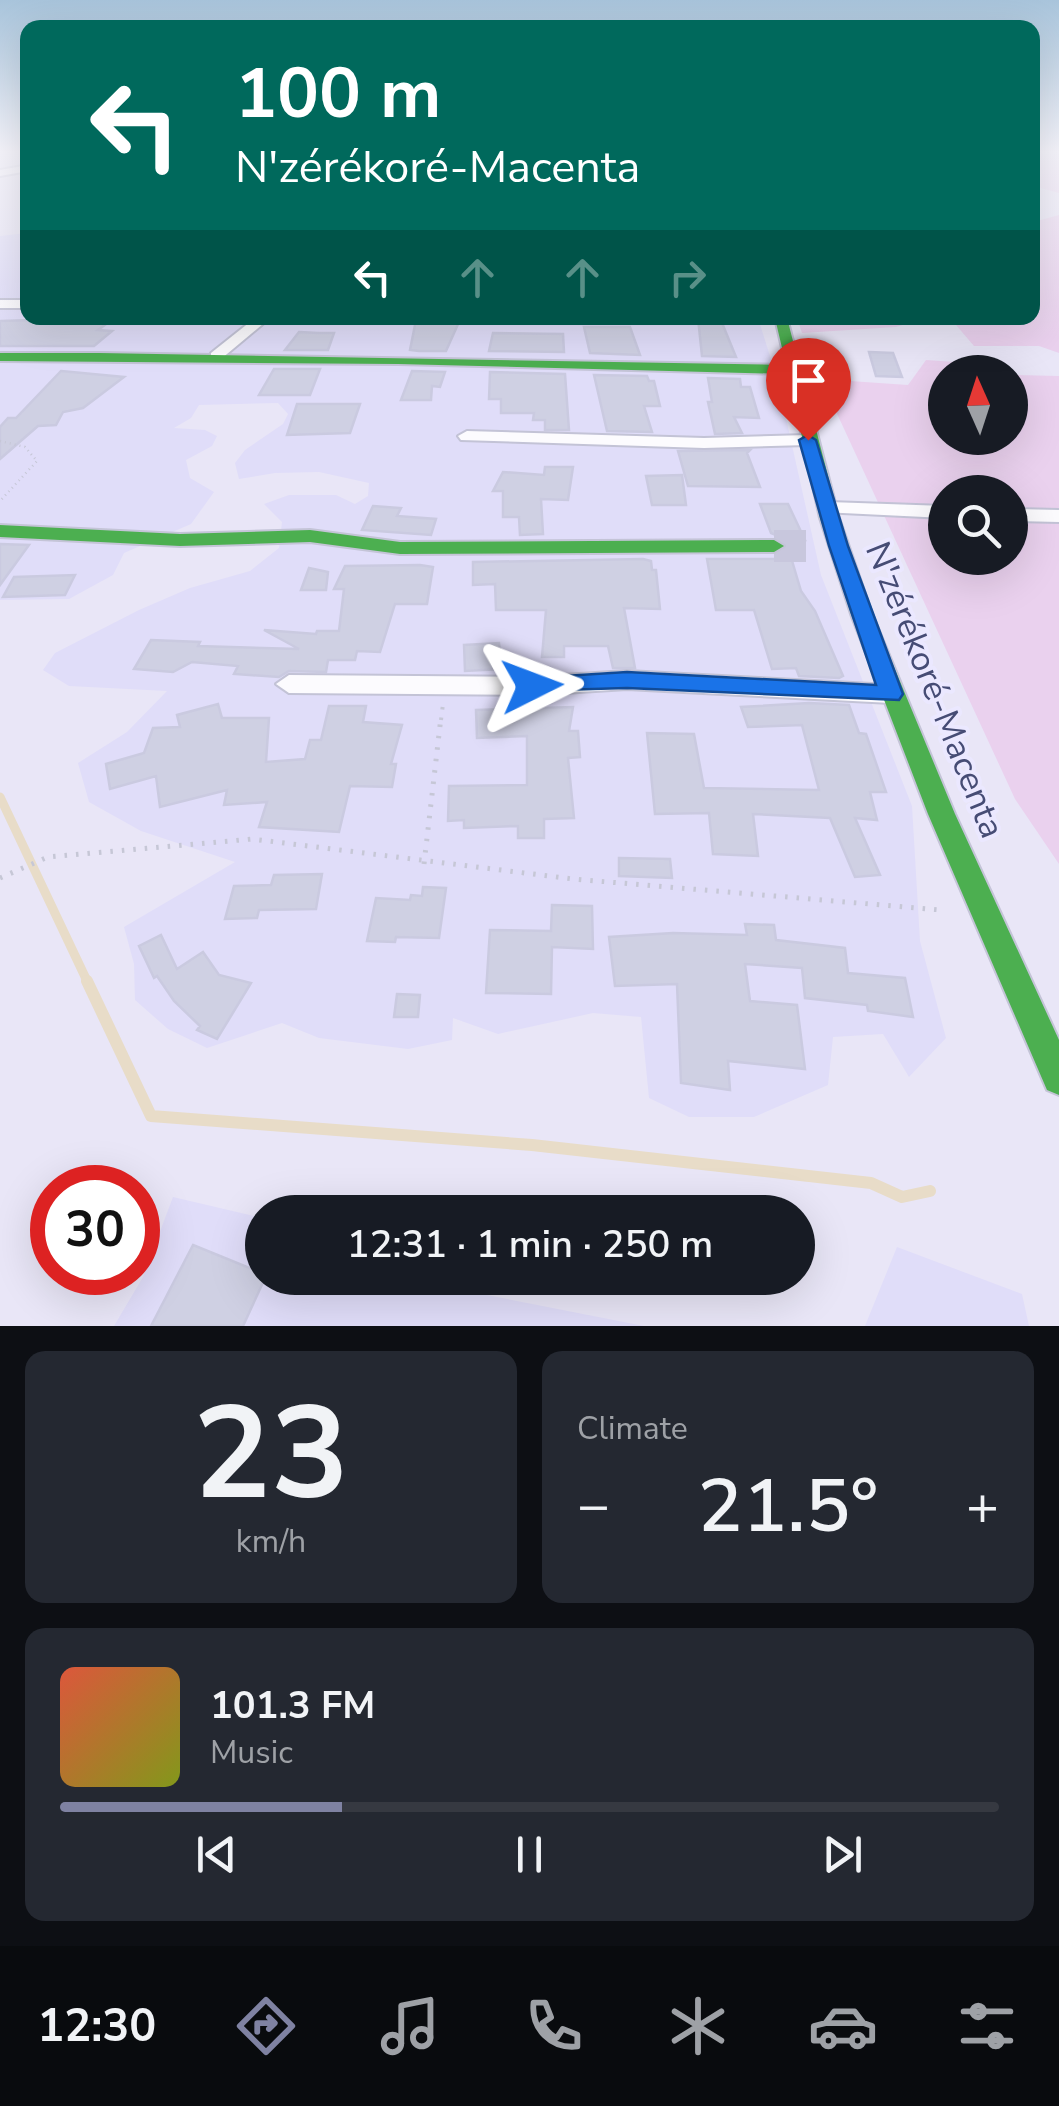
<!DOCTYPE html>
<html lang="en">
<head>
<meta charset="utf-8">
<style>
	:root { --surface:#171b24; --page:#242831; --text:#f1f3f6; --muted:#9ea1a6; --line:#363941; --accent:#7f82a2 }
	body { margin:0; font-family:"Nunito Sans",sans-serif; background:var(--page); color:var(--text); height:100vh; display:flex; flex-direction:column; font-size:38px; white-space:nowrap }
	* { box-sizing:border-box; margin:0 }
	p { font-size:32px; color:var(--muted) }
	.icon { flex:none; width:55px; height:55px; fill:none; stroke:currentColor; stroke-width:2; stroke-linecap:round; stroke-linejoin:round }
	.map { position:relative; height:1326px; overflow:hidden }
	.panel { display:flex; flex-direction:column; gap:25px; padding:25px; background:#0d0f14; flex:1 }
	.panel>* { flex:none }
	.guide { position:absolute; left:20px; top:20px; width:1020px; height:305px; border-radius:20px; box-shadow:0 10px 40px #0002; background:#00695c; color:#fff; overflow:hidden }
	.needle { width:65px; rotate:357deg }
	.tools { position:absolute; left:928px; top:355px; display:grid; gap:20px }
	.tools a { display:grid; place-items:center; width:100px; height:100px; border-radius:50%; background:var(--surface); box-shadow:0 10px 40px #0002; font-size:50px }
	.speed { position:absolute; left:30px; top:1165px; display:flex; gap:20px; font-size:50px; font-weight:700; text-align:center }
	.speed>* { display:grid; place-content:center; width:130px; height:130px; border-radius:50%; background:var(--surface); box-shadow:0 10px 40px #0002; line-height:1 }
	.speed .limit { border:15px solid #d22; background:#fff; color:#111 }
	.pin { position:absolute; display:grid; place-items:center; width:85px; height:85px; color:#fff; margin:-102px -42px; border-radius:50% 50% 50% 0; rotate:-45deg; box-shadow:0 0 10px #0007 }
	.pin .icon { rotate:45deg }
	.me { position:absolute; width:110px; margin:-55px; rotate:87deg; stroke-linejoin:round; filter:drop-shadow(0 0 8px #0008) }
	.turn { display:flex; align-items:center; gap:35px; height:210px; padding:0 50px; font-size:45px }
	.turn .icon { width:130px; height:130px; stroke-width:2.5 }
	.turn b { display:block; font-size:70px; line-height:85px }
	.lanes { display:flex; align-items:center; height:95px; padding:0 50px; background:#0003; justify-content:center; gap:50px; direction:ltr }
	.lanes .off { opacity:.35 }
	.big { font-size:75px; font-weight:600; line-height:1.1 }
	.panel .card { flex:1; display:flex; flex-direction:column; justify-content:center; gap:15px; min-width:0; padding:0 35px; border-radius:20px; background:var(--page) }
	.panel .dial { align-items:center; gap:0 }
	.dial b { font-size:130px; line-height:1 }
	.song { display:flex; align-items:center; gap:30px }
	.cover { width:120px; height:120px; border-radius:15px; background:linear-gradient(135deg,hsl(10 70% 55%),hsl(70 70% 35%)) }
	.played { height:10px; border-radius:5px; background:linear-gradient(90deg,var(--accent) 30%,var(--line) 30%) }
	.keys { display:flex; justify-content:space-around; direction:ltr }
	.heat { display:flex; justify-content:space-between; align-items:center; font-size:55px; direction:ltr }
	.panel .tiles { flex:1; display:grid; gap:25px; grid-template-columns:1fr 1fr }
	.card:last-child { grid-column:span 2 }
	.trip { position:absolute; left:245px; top:1195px; width:570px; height:100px; border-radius:50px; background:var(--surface); box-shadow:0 10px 40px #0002; font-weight:600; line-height:100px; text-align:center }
	.menu { display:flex; height:160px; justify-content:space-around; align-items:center; background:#090b0e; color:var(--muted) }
	.menu .icon { width:70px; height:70px }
	.menu .current { color:var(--accent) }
	.menu b { font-size:45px; color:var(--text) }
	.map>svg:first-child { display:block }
</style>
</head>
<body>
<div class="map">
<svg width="1059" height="1326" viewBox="0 0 1059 1326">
	<rect width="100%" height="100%" fill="#e9e6f7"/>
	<path fill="#e0ddf9" d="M27 233 28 318H758L777 378 821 575 912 806 920 941 946 1038 909 1077 883 1034 833 1037 828 1085 754 1117H689L649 1098 641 1017 593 1013 498 1034 453 1018 452 1040 408 1049 319 1038 282 1023 207 1048 168 1029 135 1000 134 964 124 927 235 862 141 831 89 802 78 763 127 732 167 691 69 686 43 670 55 653 139 610 190 588 250 571 279 548 282 522 264 504 289 495H336L355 504 368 496 369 483 319 472 275 473 239 479 235 463 245 450 283 424 288 414 278 403 199 405 191 418 174 428 205 430 217 436 212 446 186 460 190 478 214 492 191 524 124 553 113 575 69 599 0 600V236Z
		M173 1197 262 1218V1278H438L487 1295 644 1326H114L143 1277Z
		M897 1247 1022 1294 1029 1326H865Z"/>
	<path fill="#ead1ee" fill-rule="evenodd" d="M1033 152H1059V193L1033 186Z
		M1059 215V353L1039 346H974L950 318H1032L1033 222Z
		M797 318H925L896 327 802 333Z
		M926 360 970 363 979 372H945V438H1010V375L1059 376V864L1015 799 821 379 908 385ZM945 492H1010V558H945Z"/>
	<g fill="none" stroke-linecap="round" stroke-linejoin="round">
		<path stroke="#e8dcc8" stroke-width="9" d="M0 797 88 983"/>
		<path stroke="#e8dcc8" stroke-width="12" d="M87 981 151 1116 532 1145 871 1183 902 1197 930 1191"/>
	</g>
	<path fill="#cfd0e3" stroke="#cacae0" stroke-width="2.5" d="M698 318H720L736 357 702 356Z
		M34 320 109 322 98 330 112 331 94 346H0V321Z
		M416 320 459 322 446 351H419L410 350Z
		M584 327H630L640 355 590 353Z
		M299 332 319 333H334L328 350H285Z
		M493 333 563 334 564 352 489 351Z
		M869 352 893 353 902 377 876 376Z
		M274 369H320L310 395H259Z
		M61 371 124 377 83 408 63 412 56 425 38 426 0 459V427L8 418H16Z
		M412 371 445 372 440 387 432 386 431 400H401Z
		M490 372 565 374 569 430H545V420H533L534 413H501V399H489Z
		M594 375 647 376 649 381H654L660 406H644L652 432 607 431Z
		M708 378 740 379 741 387H750L759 418 734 417 742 433 715 434 708 402H712Z
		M297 404H360L350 433 287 435Z
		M750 450 747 453 760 487 688 486 678 451Z
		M545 467H573L568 500 541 499 543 534 520 535 519 517H503V491H493L503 472 544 475Z
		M682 475 686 505H652L646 476Z
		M760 504H788L805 540 790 541 771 533Z
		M373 506 401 508 397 516 436 519 431 535 362 530Z
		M0 544 29 545 0 585Z
		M790 554 801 591 815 611 843 676 839 678 799 676 796 668 772 669 754 610H716L707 559H774Z
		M643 559 651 561 652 570H656L660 609 624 608 635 668H613L608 646H564V657H542L546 610H496L495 584 473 585V562Z
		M420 565 433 567 427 604H395L380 652 357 651 355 660H328L326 672 289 671 279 677 234 674 238 666 192 662 173 672 134 669 151 640 200 642 198 646 299 649 264 630 316 634 317 631H339L344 589H334L345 566Z
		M309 568 328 572 326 590H301Z
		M75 575 65 595 3 597 14 577Z
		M499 643 502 669 465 671 464 645Z
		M809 703 849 705 859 733 866 734 886 792H870L877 820 855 818 880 875 855 877 830 818 753 814 758 856 713 854 709 813 655 814 647 733 694 734 704 788 819 790 802 725 748 727 741 707Z
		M218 704 222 718H269L266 762 305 759 310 740H321L329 706H366L363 722 402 725 391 764H396L392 787 350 786 339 832 259 827 267 802 224 805 227 790 160 807 156 776 110 789 106 764 144 753 153 728 180 727 177 715Z
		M573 707 569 731H578L580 757 568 758 574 818 544 819V838H518V826L464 828V820L448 821 449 786 527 785V736L477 738 476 710Z
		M619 858 670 859 672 878 619 876Z
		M322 874 316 909 259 910 257 918 225 919 234 886 271 885 274 875Z
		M423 887 446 888 439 938 396 937 395 942 367 941 376 898 410 900 411 895 422 896Z
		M552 905 592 906 593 949 552 947 551 994 486 993 490 930 551 931Z
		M745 924 774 925 776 940 845 948 848 973 905 978 913 1017 868 1011 867 1005 805 998 802 968 745 964 750 1001 797 1005 805 1069 728 1061 730 1090 681 1083 677 984 615 986 609 937 673 933 747 935Z
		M161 935 177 969 203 952 219 975 251 983 217 1039 197 1030 200 1026 174 1001 157 976 154 978 139 946Z
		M397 994 420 995 418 1017H394Z
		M193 1245 262 1273 265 1278 243 1326H151Z"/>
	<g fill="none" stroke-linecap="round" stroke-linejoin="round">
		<path stroke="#c8c7dd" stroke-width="32" stroke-dasharray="32 16" stroke-linecap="butt" d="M774 546H814"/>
		<defs>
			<path id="street" d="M28 165V171L0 176V170Z
				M0 300H28V308H0Z
				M255 318H270L221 359H211V353Z
				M467 431 704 438 807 435 816 440 807 445 704 448 461 440 458 436Z
				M829 502 945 506V518L822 512V504Z
				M1010 509 1059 510V522L1010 521Z
				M627 671 891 685 900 688 904 694 900 700 891 703 627 689 532 695 289 693 276 684 289 675 532 677Z"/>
			<path id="fast" d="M775 318H787L839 518 872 614 955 814 1059 1040V1095L1047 1090 928 814 851 614 820 518 788 374 398 364 0 361V353H99L786 365Z
				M0 525 180 534 310 530 400 542 774 540 784 546 774 552 400 554 310 542 180 546 0 537Z"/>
		</defs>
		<use href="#street" stroke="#c3c3d6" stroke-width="4"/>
		<use href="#fast" stroke="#c4c4d7" stroke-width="4"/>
		<path stroke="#c6c7d6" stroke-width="2.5" stroke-dasharray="1 4" stroke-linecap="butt" d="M0 441 25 447 37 461 0 501"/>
		<path stroke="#c6c7d6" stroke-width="4" stroke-dasharray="2.5 8" stroke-linecap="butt" d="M441 720 443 704"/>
		<path stroke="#c6c7d6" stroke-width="5" stroke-dasharray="2.5 9" stroke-linecap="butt" d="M424 864 441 717
			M0 878 48 857 252 839 573 879 941 910"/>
		<use href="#street" fill="#fcfbfe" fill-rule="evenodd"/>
		<use href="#fast" fill="#4caf50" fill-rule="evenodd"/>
	</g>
	<linearGradient id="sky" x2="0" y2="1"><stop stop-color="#a8c4db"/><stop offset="0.45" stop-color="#f5f4fb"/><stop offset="1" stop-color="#f5f4fb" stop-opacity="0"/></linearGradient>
	<rect width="1059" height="338" fill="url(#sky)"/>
	<path fill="#1a73e8" stroke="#114b97" stroke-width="2.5" d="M808 435 816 440 848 546 903 694 899 700 627 688 524 691 520 686 524 680 532 678 627 672 876 685 829 546 799 440Z"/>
	<g text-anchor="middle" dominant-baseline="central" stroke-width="8" stroke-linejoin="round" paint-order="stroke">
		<g font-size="35" fill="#464c75" stroke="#ebe8ff">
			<text transform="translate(935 690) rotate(68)">N'zérékoré-Macenta</text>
		</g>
	</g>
</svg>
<div class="tools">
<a><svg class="needle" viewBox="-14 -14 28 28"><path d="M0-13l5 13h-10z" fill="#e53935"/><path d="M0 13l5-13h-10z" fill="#9ea1a6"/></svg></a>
<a><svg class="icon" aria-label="search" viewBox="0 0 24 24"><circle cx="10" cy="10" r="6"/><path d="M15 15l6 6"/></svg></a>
</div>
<div class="speed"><div class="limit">30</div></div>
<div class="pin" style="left:808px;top:440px;background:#d93025"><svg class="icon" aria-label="arrive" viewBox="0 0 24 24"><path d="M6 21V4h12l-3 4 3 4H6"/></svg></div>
<svg class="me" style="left:532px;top:686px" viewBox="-20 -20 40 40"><path d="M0-17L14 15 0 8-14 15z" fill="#1a73e8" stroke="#fff" stroke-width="4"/></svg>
<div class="trip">12:31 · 1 min · 250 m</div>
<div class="guide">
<div class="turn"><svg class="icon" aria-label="left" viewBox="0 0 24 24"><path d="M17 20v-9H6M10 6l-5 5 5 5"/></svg><div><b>100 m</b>N'zérékoré-Macenta</div></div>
<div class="lanes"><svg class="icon" aria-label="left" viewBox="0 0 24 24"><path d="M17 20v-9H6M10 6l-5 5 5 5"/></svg><svg class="icon off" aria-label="ahead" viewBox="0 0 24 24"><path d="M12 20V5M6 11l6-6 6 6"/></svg><svg class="icon off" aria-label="ahead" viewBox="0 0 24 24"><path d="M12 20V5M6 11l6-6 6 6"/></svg><svg class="icon off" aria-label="right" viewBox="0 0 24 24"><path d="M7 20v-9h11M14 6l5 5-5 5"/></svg></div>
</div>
</div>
<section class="panel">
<div class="tiles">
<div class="card dial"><b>23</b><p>km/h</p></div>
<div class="card"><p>Climate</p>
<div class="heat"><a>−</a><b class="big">21.5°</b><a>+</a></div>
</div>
<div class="card">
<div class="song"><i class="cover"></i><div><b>101.3 FM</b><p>Music</p></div></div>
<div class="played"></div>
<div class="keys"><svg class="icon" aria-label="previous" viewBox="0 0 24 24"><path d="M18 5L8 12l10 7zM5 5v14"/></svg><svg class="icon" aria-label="pause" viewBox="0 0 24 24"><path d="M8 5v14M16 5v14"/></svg><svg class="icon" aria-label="next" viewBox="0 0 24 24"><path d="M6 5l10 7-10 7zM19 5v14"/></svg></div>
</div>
</div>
</section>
<nav class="menu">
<b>12:30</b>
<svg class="icon current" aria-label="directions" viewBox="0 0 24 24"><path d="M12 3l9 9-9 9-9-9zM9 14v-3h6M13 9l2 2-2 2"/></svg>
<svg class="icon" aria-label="music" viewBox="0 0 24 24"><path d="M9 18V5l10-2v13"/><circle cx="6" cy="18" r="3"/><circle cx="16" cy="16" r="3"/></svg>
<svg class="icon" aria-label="phone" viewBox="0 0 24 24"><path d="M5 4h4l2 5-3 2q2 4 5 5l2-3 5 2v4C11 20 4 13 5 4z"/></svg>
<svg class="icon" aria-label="climate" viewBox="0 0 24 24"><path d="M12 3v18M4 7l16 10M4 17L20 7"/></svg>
<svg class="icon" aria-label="car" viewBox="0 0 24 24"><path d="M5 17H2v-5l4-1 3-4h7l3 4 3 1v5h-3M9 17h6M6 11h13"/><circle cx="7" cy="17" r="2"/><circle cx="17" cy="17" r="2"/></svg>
<svg class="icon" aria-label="filters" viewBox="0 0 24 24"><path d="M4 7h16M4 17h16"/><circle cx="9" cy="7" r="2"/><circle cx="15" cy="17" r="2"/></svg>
</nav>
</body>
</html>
